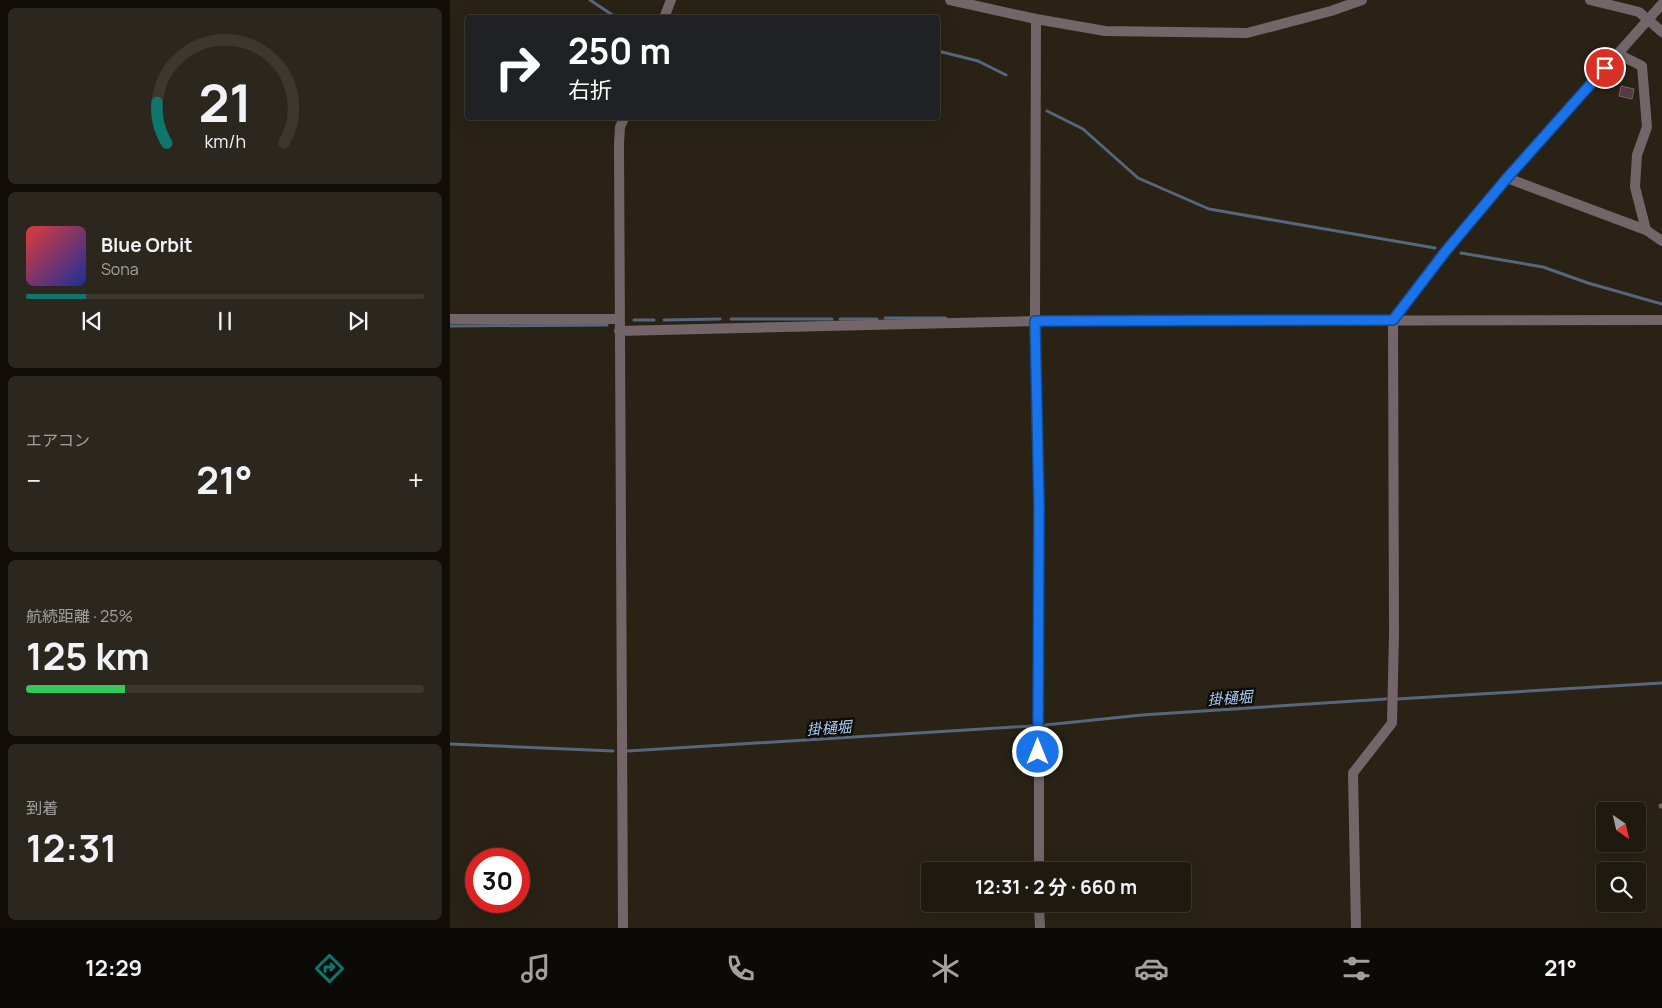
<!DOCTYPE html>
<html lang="ja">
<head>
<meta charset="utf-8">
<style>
	:root { --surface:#1f1a10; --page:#2c271e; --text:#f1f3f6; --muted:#a1a19f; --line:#3c3830; --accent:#0f766e }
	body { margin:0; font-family:Manrope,"Noto Sans JP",sans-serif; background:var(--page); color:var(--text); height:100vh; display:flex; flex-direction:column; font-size:19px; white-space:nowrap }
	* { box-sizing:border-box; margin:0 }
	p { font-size:16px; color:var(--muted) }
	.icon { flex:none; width:28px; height:28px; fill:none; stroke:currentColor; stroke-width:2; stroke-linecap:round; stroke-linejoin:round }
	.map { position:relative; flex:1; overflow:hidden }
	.side { display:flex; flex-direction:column; gap:8px; padding:8px; background:#110e09; width:450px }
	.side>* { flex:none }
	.guide { position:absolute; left:15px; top:15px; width:475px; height:105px; border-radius:5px; box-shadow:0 5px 20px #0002,0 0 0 1px var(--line); background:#202124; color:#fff; overflow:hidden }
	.needle { width:32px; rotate:146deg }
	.fabs { position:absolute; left:1146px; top:802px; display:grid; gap:10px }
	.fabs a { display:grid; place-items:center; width:50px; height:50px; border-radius:5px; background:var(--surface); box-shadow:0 5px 20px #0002,0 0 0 1px var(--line); font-size:25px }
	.speed { position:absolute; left:15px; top:848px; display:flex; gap:10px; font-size:25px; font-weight:700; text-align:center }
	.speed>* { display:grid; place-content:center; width:65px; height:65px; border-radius:50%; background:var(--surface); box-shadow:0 5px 20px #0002,0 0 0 1px var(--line); line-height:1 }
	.speed .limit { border:8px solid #d22; background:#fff; color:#111 }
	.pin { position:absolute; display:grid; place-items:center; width:42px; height:42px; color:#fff; margin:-21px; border:2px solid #fff; border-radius:50%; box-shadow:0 1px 5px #0007 }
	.me { position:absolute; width:55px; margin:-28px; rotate:0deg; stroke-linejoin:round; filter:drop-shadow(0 0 4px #0008) }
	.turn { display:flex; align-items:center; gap:18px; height:105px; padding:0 20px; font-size:22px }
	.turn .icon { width:65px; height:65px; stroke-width:2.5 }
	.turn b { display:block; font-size:35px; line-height:42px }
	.big { font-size:38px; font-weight:700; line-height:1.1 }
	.side .tile { flex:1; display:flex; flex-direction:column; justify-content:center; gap:8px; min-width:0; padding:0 18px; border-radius:8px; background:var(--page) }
	.side .dial { align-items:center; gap:0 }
	.dial svg { height:130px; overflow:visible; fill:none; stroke:var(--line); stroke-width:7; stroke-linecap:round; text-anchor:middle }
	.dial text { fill:var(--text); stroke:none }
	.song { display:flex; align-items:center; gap:15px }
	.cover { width:60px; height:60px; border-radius:8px; background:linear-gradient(135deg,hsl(0 70% 55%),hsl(230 70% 35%)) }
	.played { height:5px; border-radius:2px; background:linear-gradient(90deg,var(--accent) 15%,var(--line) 15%) }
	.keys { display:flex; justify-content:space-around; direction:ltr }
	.heat { display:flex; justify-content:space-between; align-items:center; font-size:28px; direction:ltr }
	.charge { height:8px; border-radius:4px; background:linear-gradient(90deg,#34c759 25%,var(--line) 0) }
	.trip { position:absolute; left:471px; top:862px; width:270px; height:50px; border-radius:5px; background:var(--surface); box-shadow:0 5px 20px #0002,0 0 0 1px var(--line); font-weight:700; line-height:50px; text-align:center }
	.tabs { display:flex; height:80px; justify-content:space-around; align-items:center; background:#0c0a06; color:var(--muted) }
	.tabs .icon { width:35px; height:35px }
	.tabs .selected { color:var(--accent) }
	.tabs b { font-size:22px; color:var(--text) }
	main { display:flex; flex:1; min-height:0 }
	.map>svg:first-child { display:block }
</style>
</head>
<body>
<main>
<section class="side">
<div class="tile dial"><svg viewBox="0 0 100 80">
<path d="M14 69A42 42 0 1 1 86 69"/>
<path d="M14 69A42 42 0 0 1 8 44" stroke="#0f766e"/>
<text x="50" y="56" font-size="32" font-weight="700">21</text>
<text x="50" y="72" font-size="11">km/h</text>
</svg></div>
<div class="tile">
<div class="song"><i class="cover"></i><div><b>Blue Orbit</b><p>Sona</p></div></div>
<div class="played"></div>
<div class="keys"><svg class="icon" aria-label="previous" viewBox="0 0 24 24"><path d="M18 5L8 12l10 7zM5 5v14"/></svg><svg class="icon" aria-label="pause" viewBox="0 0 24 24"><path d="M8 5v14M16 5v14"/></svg><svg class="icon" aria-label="next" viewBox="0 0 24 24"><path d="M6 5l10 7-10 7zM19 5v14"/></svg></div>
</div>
<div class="tile"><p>エアコン</p>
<div class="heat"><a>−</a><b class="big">21°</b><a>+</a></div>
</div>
<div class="tile"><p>航続距離 · 25%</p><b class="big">125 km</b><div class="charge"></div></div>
<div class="tile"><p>到着</p><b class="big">12:31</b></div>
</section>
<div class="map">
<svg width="1212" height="928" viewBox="0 0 1212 928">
	<rect width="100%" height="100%" fill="#292215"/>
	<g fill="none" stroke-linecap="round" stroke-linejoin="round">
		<path stroke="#56677d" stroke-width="3" d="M140 0 167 18
			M488 51 528 61 556 75
			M597 111 633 129 688 178 759 209 985 248
			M1011 253 1093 267 1138 283 1212 304
			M435 318H496
			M281 319H382
			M390 319H427
			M184 320H204
			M214 320 270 319
			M0 326 157 325
			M947 699 1212 683
			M595 725 692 715 936 699
			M0 744 163 751
			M178 751 582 726"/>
	</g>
	<path fill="#563a43" stroke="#746267" d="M1171 86 1184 89 1182 99 1169 96Z"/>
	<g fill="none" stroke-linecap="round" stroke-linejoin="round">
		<path stroke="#746668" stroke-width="5" d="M1211 806H1212"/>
		<path stroke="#746668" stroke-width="10" d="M500 0 586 19 655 31 797 33 881 11 912 0
			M1140 0 1189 12 1212 32
			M214 18 221 0
			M586 19 585 321 589 504V871
			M1168 54 1192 66 1197 127 1187 155 1185 187 1196 230
			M1057 178 1196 230 1212 241
			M0 319H169
			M169 331 585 321 1212 320
			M589 904 590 928
			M173 928 169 144 170 127 174 118
			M906 928 903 773 942 723 944 633 943 320 995 252 1057 178 1212 4"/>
	</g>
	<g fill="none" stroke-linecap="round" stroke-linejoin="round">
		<defs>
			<path id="route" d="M588 752 589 504 585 321 943 320 995 252 1057 178 1155 68"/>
		</defs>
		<use href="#route" stroke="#114b97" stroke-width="12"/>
		<use href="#route" stroke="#1a73e8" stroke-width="9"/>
	</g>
	<g text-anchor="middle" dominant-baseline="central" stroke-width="5" stroke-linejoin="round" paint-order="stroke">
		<g font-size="15" font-style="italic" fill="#a9cbf5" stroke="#0f0c07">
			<text transform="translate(780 698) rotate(-4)">掛樋堀</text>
			<text transform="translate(379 728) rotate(-4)">掛樋堀</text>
		</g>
	</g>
</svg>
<div class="fabs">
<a><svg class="needle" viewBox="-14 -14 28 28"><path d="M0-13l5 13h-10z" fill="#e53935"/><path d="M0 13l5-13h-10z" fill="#a1a19f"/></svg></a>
<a><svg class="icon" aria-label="search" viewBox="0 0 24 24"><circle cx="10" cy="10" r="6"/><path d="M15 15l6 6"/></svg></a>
</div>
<div class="speed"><div class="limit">30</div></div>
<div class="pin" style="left:1155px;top:68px;background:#d93025"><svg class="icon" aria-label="arrive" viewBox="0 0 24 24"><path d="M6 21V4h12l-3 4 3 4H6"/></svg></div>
<svg class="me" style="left:588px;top:752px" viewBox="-20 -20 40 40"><circle r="17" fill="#1a73e8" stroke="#fff" stroke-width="3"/><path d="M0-11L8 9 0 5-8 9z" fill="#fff"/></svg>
<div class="trip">12:31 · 2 分 · 660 m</div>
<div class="guide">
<div class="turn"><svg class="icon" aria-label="right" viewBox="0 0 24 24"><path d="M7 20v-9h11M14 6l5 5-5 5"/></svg><div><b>250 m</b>右折</div></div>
</div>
</div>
</main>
<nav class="tabs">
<b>12:29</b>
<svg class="icon selected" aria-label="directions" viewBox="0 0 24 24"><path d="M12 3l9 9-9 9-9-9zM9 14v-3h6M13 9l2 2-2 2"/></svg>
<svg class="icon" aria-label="music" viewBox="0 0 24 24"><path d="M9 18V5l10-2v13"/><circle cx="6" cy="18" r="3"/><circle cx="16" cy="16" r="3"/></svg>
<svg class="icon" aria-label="phone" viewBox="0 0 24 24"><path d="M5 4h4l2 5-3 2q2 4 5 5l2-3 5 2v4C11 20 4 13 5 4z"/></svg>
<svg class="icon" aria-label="climate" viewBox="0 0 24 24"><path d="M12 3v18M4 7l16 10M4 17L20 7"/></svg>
<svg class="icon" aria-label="car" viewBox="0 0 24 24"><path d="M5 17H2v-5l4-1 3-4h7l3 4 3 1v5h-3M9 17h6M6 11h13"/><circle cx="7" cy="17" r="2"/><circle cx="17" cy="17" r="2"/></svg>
<svg class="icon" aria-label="filters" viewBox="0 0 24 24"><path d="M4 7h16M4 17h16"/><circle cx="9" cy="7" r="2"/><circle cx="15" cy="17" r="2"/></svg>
<b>21°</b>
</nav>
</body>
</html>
